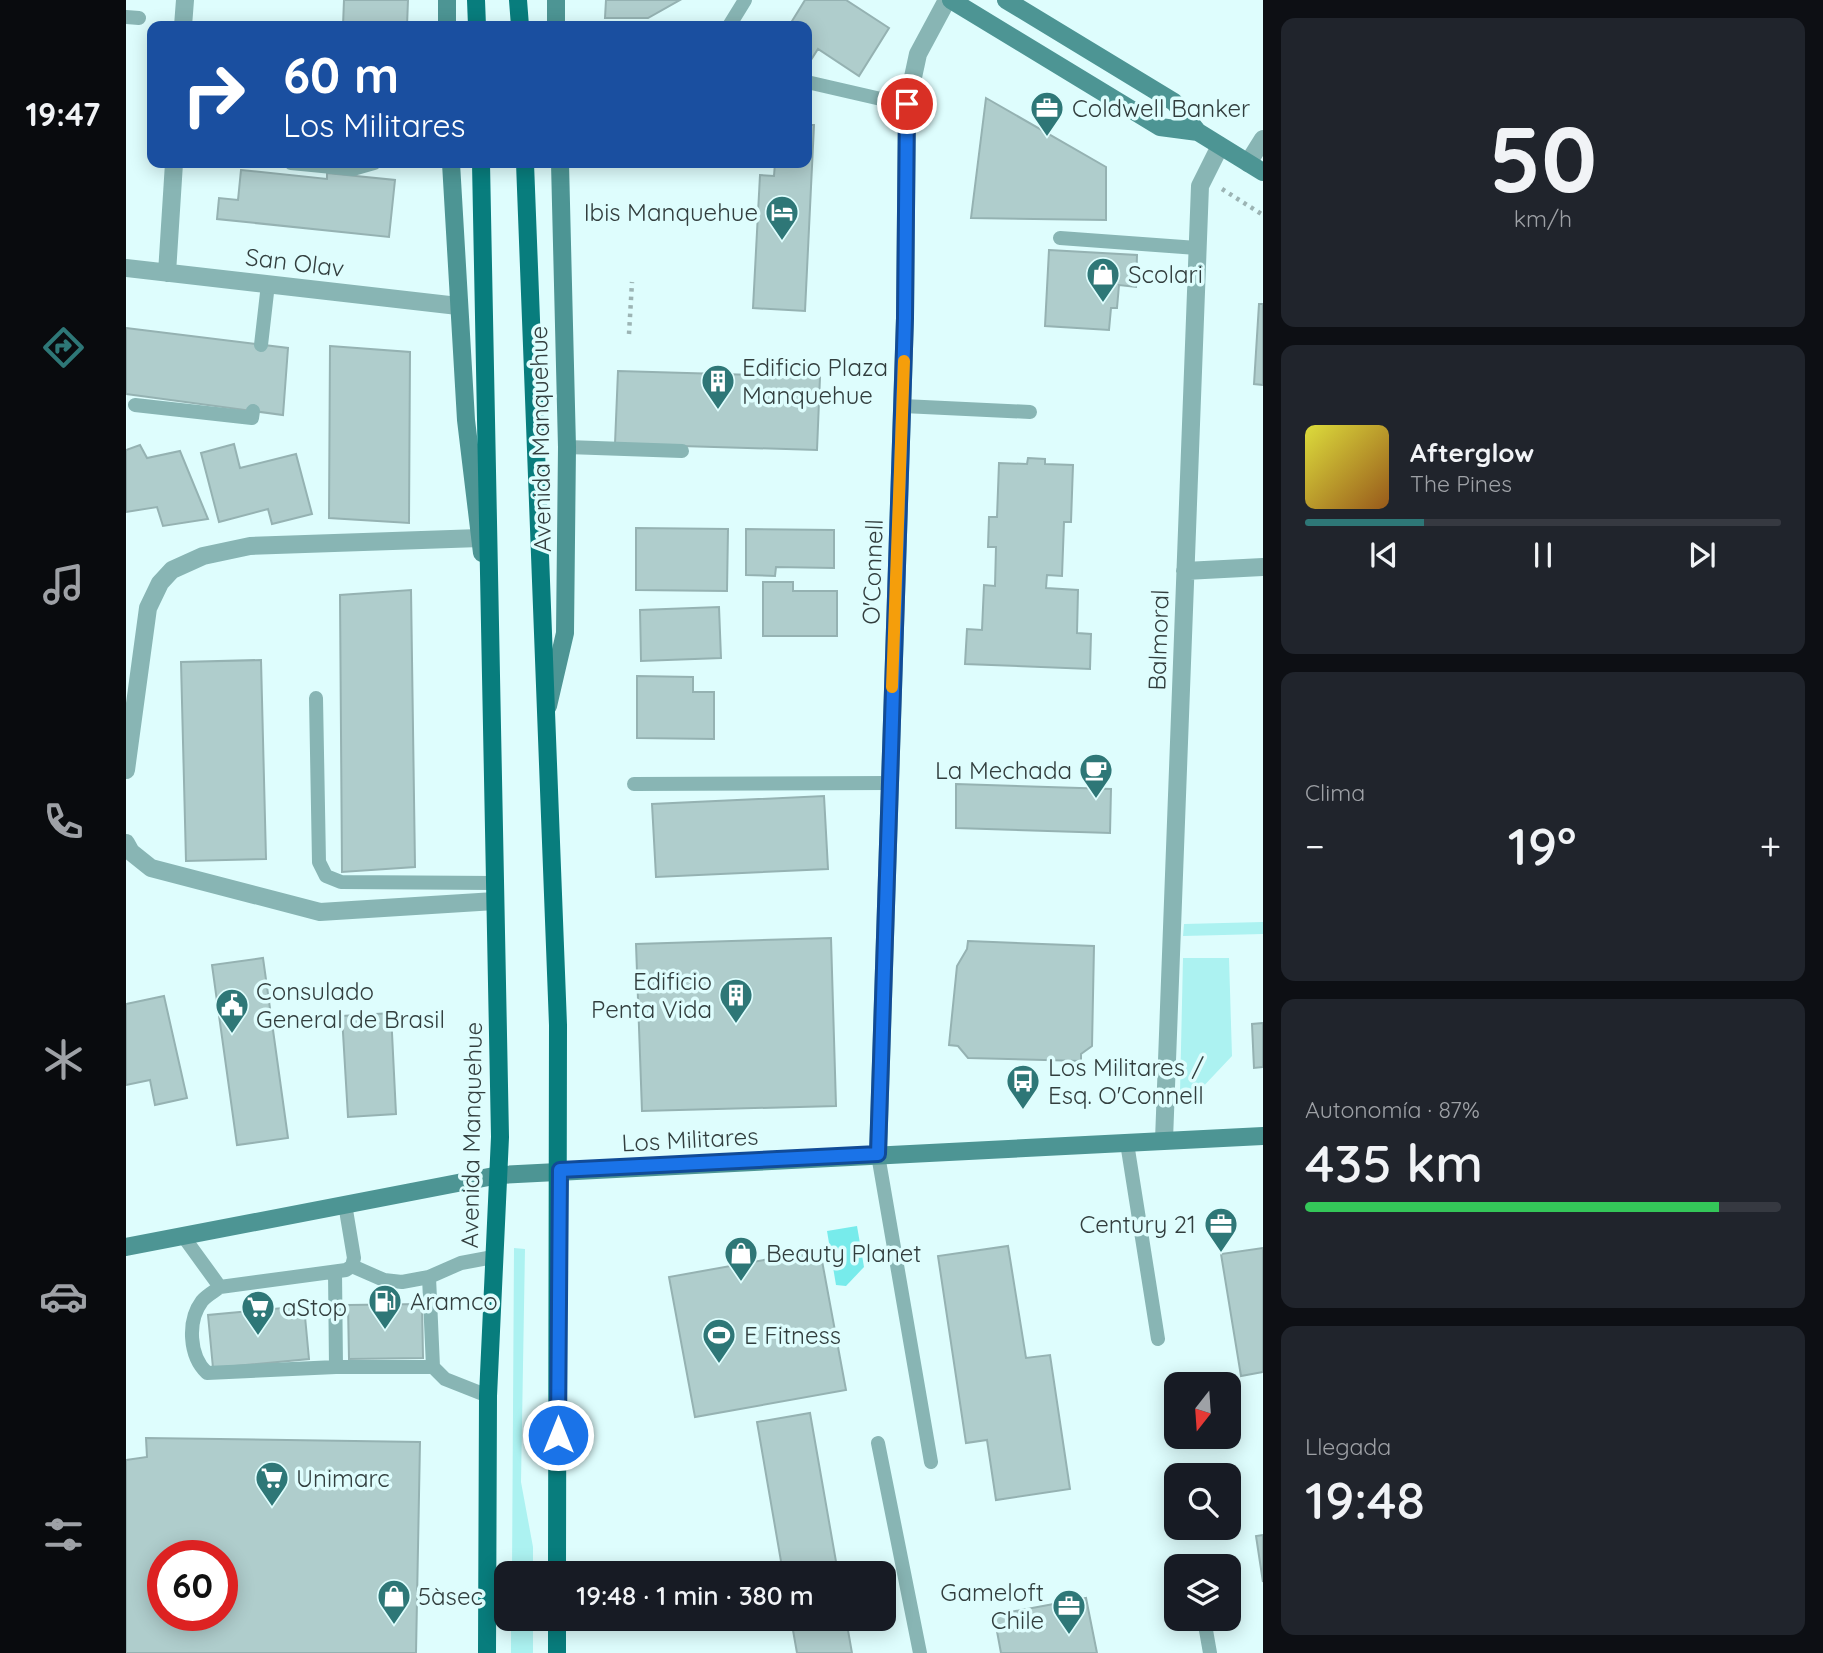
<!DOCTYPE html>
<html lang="es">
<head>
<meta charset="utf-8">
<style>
	:root { --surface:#171b24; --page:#20242c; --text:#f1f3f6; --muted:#9ea1a6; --line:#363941; --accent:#2e7777 }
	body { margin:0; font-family:Quicksand,sans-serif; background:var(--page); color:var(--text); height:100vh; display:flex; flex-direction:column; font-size:26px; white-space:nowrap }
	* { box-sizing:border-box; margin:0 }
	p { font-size:23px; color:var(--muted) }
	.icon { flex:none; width:38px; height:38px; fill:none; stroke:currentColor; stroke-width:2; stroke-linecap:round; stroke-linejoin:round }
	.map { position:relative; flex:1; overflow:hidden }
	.side { display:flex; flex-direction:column; gap:18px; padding:18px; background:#0d0f14; width:560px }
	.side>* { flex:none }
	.banner { position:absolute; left:21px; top:21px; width:665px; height:147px; border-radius:14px; box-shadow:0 4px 18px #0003; background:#1a4fa0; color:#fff; overflow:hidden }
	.needle { width:46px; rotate:197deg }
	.tools { position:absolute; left:1038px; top:1372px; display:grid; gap:14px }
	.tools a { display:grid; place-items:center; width:77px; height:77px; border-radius:14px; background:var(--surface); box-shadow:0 4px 18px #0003; font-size:35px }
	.speed { position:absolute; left:21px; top:1540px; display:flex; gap:14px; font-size:35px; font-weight:700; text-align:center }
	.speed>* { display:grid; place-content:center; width:91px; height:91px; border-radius:50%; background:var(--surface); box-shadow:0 4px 18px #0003; line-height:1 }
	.speed .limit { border:10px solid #d22; background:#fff; color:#111 }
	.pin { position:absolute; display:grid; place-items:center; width:60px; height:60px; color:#fff; margin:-30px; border:4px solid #fff; border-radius:50%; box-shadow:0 2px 7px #0007 }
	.me { position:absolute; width:77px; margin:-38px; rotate:0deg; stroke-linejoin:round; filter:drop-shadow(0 0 5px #0008) }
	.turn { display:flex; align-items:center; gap:24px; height:147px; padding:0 21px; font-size:32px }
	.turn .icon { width:91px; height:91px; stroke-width:2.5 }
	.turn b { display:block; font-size:49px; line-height:60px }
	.big { font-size:52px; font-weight:600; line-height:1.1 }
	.side .widget { flex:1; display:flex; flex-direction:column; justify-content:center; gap:10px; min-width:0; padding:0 24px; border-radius:14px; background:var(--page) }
	.side .dial { align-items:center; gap:0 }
	.dial b { font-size:91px; line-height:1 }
	.song { display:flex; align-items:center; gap:21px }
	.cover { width:84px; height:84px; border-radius:10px; background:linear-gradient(135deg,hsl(60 70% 55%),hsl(30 70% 35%)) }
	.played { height:7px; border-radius:4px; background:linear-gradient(90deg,var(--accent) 25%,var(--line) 25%) }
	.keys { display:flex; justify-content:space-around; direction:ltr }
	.heat { display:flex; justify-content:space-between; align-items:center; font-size:38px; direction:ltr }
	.charge { height:10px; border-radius:5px; background:linear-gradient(90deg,#34c759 87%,var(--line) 0) }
	.trip { position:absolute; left:368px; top:1561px; width:402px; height:70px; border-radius:14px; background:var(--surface); box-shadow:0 4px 18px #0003; font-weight:600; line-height:70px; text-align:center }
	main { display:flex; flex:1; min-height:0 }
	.tab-bar { display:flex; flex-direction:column; width:126px; justify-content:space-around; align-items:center; background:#090b0e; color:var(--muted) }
	.tab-bar .icon { width:49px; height:49px }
	.tab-bar .active { color:var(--accent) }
	.tab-bar b { font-size:32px; color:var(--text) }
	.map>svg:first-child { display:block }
</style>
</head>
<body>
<main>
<nav class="tab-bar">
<b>19:47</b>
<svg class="icon active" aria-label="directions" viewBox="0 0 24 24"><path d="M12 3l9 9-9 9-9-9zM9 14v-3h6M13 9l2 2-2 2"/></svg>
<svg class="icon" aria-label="music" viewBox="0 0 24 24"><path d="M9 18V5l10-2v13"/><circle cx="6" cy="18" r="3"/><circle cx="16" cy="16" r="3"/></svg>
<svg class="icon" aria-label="phone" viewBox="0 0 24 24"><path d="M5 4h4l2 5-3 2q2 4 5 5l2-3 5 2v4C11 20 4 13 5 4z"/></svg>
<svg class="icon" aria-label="climate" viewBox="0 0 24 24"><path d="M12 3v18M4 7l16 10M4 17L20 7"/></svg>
<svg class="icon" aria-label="car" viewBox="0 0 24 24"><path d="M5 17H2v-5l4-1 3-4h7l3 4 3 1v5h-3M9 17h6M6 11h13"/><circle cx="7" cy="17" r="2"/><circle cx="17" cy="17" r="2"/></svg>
<svg class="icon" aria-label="filters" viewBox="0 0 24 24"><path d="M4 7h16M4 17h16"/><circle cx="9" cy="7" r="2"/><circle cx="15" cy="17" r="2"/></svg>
</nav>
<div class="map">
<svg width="1137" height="1653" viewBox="0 0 1137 1653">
	<rect width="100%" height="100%" fill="#defdfd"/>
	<path fill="#acf2f1" d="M1137 922V934L1057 936 1058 924Z
		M1057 958H1103L1106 1056 1072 1092 1054 1093Z
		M388 1248 399 1249 395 1482 407 1547V1573H386Z
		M385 1619H407V1653H385Z"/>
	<path fill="#77ebeb" d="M731 1226 738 1267 720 1286 710 1285 701 1231Z"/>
	<path fill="#afcdcc" stroke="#95b2b2" stroke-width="2" fill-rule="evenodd" d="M218 0H282L281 26H217Z
		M480 0H554L522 18H479Z
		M679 0H720L763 28 733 76 692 49 681 66V26H663Z
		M860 98 980 167V220L845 218Z
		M681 125H688L679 311 627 308 634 175 648 176 649 163H681Z
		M115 170 201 179V173L269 180 263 237 91 219 93 198 112 200Z
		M923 250 1011 255 1010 287 993 285 991 308H985L983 330 919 326Z
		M1133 304H1137V385L1128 384Z
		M0 328 162 348 157 415 0 394Z
		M204 346 284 352 283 523 203 518Z
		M492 371 694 377 691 450 489 444Z
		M108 444 114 468 170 454 186 514 146 524 142 509 93 522 75 453Z
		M14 445 21 458 54 451 82 519 37 526 31 507 0 512V450Z
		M902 458 919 459V464L947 465 945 522H938L936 576 921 575 920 588 952 590 951 633 965 634 964 669 839 664 841 629 856 630 858 585 869 586 870 547H862L863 517H871L873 463 901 464Z
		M510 528 602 529 601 591 510 590Z
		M620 529 708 530V568L650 567 649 576 620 575Z
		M637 582H667V591H711V636H637Z
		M285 590 289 867 216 872 214 595Z
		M593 607 595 658 515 661 514 610Z
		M135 660 140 859 60 861 55 662Z
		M511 676 567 677V692H588V739L511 738Z
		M830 784 985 789 984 833 830 828Z
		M698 796 702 869 530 877 526 804Z
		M705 938 710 1106 516 1111 510 944Z
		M842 941 968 946 966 1046 955 1054V1061L842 1058 832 1046 823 1045 831 966 841 949Z
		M137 958 162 1138 111 1145 86 965Z
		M38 996 61 1098 29 1105 24 1080 0 1085V1004Z
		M265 1013 270 1114 222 1117 216 1016Z
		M1137 1023V1067L1128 1068 1126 1024Z
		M882 1246 900 1358 924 1355 944 1489 870 1500 861 1440 840 1443 812 1256Z
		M1137 1248V1372L1115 1376 1095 1254Z
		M694 1250 720 1390 569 1417 543 1277Z
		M296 1304 297 1358 223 1359 222 1305Z
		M178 1306 183 1359 87 1368 82 1315Z
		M684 1413 712 1573H657L631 1422Z
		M20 1438 294 1442 290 1653H0V1460L21 1457ZM37 1556H96V1615H37Z
		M1137 1535V1582L1130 1536Z
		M960 1598 971 1653H875L868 1615Z
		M665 1619H720L726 1653H671Z"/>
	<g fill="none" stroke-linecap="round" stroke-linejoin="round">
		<path stroke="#9cb4b4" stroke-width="4.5" stroke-dasharray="3.5 5" stroke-linecap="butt" d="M1096 189 1137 215
			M503 334 506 282"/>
		<path stroke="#88b5b4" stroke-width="14" d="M0 17 13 18
			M603 26 619 0
			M681 82 781 105
			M165 163 227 169 248 163
			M934 238 1071 248
			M135 345 142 284
			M9 405 126 418 127 411
			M777 406 904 412
			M441 447 556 451
			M190 698 193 862 200 876 215 882 369 883
			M508 784 763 783
			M1001 1143 1032 1339
			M752 1155 805 1462
			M57 1236 94 1287 220 1270 226 1266 228 1258 219 1204
			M226 1266 258 1280 276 1282 303 1277 335 1263 367 1257
			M209 1272 210 1367
			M303 1277 307 1367 319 1379 362 1396
			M94 1287C89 1291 81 1295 76 1301 61 1321 63 1356 81 1373L210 1367H307
			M752 1443 794 1653
			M1078 1619 1084 1653"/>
		<path stroke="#88b5b4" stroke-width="18" d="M57 26 59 0
			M1122 163 1137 139
			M0 268 332 306
			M41 273 48 163
			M1059 571 1137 567
			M0 770 22 608 34 583 46 570 77 556 124 546 354 538
			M0 843 5 852 25 868 194 912 369 901
			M1038 1140 1074 186 1094 146
			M752 1155 779 318 781 105 792 54 821 0"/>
		<path stroke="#4d9594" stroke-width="18" d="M321 0V26
			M430 0V26
			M825 0 1034 127 1072 132
			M880 0 1048 102 1072 132 1137 172
			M325 163 340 420 356 553
			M422 706 439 633 441 447 434 163
			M0 1247 373 1175 1137 1136"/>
		<path stroke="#087d7d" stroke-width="18" d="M350 0 351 26
			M392 0 394 26
			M355 163 374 1137 362 1396 361 1653
			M399 163 432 1025 431 1573
			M431 1653V1619"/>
	</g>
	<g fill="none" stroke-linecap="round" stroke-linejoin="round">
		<defs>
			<path id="route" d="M432 1435 434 1170 752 1154 779 318 781 104"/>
		</defs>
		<use href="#route" stroke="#114b97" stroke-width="18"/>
		<use href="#route" stroke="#1a73e8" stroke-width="12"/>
		<path stroke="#f59e0b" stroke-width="12" d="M766 687 778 361"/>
	</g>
	<defs>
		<symbol id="office-pin" viewBox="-11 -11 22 30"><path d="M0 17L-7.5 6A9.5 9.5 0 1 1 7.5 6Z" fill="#2e7777" stroke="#defdfd"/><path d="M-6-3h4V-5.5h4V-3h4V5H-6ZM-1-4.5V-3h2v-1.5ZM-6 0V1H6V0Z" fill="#fff"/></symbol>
		<symbol id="hotel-pin" viewBox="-11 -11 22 30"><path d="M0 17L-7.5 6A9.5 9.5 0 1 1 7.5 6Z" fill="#2e7777" stroke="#defdfd"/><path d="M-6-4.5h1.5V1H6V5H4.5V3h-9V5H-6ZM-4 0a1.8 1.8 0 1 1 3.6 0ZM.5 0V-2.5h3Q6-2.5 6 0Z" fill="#fff"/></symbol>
		<symbol id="shop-pin" viewBox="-11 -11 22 30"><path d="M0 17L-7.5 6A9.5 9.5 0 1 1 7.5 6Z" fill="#2e7777" stroke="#defdfd"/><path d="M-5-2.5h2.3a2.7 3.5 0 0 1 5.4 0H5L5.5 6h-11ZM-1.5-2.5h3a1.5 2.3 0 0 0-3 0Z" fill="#fff"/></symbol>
		<symbol id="building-pin" viewBox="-11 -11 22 30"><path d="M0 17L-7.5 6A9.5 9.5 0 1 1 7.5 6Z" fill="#2e7777" stroke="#defdfd"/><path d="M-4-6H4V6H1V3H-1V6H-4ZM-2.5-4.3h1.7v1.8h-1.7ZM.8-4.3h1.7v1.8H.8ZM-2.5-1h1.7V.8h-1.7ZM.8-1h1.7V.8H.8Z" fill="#fff"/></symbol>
		<symbol id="cafe-pin" viewBox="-11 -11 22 30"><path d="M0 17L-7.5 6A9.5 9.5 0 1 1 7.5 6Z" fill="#2e7777" stroke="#defdfd"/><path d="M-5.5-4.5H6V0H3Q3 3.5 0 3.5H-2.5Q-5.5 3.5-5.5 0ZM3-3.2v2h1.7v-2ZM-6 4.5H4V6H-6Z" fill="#fff"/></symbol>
		<symbol id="civic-pin" viewBox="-11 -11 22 30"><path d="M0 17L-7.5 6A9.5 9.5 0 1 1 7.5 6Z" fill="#2e7777" stroke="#defdfd"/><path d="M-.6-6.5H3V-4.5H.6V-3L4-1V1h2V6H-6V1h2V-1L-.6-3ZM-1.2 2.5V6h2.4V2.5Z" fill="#fff"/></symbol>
		<symbol id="bus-pin" viewBox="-11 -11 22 30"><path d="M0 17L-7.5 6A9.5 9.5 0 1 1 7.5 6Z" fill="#2e7777" stroke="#defdfd"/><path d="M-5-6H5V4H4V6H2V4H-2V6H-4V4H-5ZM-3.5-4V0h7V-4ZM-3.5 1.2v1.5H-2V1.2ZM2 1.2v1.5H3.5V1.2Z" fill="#fff"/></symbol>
		<symbol id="fuel-pin" viewBox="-11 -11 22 30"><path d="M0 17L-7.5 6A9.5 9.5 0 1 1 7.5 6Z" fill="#2e7777" stroke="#defdfd"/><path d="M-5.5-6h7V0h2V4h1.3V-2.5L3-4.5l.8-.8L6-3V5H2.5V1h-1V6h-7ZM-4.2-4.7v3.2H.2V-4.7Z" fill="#fff"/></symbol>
		<symbol id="supermarket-pin" viewBox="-11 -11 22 30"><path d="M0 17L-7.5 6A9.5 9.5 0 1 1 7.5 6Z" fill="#2e7777" stroke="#defdfd"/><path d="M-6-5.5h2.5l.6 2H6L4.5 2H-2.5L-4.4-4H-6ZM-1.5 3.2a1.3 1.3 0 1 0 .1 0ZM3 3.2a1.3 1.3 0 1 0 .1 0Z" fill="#fff"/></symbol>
		<symbol id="stadium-pin" viewBox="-11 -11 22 30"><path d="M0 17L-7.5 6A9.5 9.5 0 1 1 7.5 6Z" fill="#2e7777" stroke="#defdfd"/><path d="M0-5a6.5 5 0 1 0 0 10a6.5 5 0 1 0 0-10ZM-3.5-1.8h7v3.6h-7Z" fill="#fff"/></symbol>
	</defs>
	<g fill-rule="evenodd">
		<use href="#office-pin" x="902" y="89" width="38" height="52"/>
		<use href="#hotel-pin" x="637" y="193" width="38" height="52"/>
		<use href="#shop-pin" x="958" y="255" width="38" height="52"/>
		<use href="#building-pin" x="573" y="362" width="38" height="52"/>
		<use href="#cafe-pin" x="951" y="751" width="38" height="52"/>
		<use href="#building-pin" x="591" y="976" width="38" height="52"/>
		<use href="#civic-pin" x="87" y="986" width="38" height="52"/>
		<use href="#bus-pin" x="878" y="1062" width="38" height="52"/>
		<use href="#office-pin" x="1076" y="1205" width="38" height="52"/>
		<use href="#shop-pin" x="596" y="1234" width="38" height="52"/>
		<use href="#fuel-pin" x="240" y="1282" width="38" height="52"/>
		<use href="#supermarket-pin" x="113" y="1288" width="38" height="52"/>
		<use href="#stadium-pin" x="574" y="1316" width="38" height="52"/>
		<use href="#supermarket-pin" x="127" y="1459" width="38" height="52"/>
		<use href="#shop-pin" x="249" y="1577" width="38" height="52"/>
		<use href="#office-pin" x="924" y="1587" width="38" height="52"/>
	</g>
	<g text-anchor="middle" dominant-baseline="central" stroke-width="7" stroke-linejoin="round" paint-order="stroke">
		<g font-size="24" fill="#323e3e" stroke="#defdfd" text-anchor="start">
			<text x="946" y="108">Coldwell Banker</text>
			<text x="632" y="212" text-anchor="end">Ibis Manquehue</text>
			<text x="1002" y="274">Scolari</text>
			<text x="616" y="367">Edificio Plaza<tspan x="616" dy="28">Manquehue</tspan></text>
			<text x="946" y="770" text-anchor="end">La Mechada</text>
			<text x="586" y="981" text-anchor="end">Edificio<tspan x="586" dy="28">Penta Vida</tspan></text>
			<text x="130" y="991">Consulado<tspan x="130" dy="28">General de Brasil</tspan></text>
			<text x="922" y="1067">Los Militares /<tspan x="922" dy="28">Esq. O'Connell</tspan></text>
			<text x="1070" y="1224" text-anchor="end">Century 21</text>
			<text x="640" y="1253">Beauty Planet</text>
			<text x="284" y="1301">Aramco</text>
			<text x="156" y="1307">aStop</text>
			<text x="618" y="1335">E Fitness</text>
			<text x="170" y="1478">Unimarc</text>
			<text x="918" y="1592" text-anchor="end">Gameloft<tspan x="918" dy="28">Chile</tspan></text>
			<text x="292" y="1596">5àsec</text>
		</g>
		<g font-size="24" fill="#323e3e" stroke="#defdfd">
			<text transform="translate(169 262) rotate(7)">San Olav</text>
			<text transform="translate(414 439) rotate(-91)">Avenida Manquehue</text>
			<text transform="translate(746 572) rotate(-88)">O'Connell</text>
			<text transform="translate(1032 640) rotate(-88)">Balmoral</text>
			<text transform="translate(345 1135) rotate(-89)">Avenida Manquehue</text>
			<text transform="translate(564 1139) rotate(-3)">Los Militares</text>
		</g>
	</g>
</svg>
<div class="tools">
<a><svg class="needle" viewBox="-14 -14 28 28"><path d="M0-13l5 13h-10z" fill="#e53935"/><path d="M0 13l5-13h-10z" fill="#9ea1a6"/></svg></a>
<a><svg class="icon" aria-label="search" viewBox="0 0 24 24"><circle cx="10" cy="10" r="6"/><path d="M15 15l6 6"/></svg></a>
<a><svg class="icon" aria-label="layers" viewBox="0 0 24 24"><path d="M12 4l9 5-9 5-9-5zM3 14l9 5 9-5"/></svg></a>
</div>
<div class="speed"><div class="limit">60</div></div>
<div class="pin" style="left:781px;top:104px;background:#d93025"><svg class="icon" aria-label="arrive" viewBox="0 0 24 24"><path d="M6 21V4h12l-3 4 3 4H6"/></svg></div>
<svg class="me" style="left:432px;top:1435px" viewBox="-20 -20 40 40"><circle r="17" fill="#1a73e8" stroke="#fff" stroke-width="3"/><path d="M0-11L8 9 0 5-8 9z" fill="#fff"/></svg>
<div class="trip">19:48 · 1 min · 380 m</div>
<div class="banner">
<div class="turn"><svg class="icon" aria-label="right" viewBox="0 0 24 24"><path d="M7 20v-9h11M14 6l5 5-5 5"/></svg><div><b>60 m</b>Los Militares</div></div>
</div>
</div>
<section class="side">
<div class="widget dial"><b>50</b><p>km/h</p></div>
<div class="widget">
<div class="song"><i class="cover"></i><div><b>Afterglow</b><p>The Pines</p></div></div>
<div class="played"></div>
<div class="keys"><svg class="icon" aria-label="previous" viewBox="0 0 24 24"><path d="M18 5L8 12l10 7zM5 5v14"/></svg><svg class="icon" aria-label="pause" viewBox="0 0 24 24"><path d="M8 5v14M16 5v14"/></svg><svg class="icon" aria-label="next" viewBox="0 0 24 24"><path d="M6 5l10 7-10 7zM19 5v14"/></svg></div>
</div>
<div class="widget"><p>Clima</p>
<div class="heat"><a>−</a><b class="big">19°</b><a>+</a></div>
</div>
<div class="widget"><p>Autonomía · 87%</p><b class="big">435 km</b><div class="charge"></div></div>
<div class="widget"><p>Llegada</p><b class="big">19:48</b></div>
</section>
</main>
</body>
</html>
